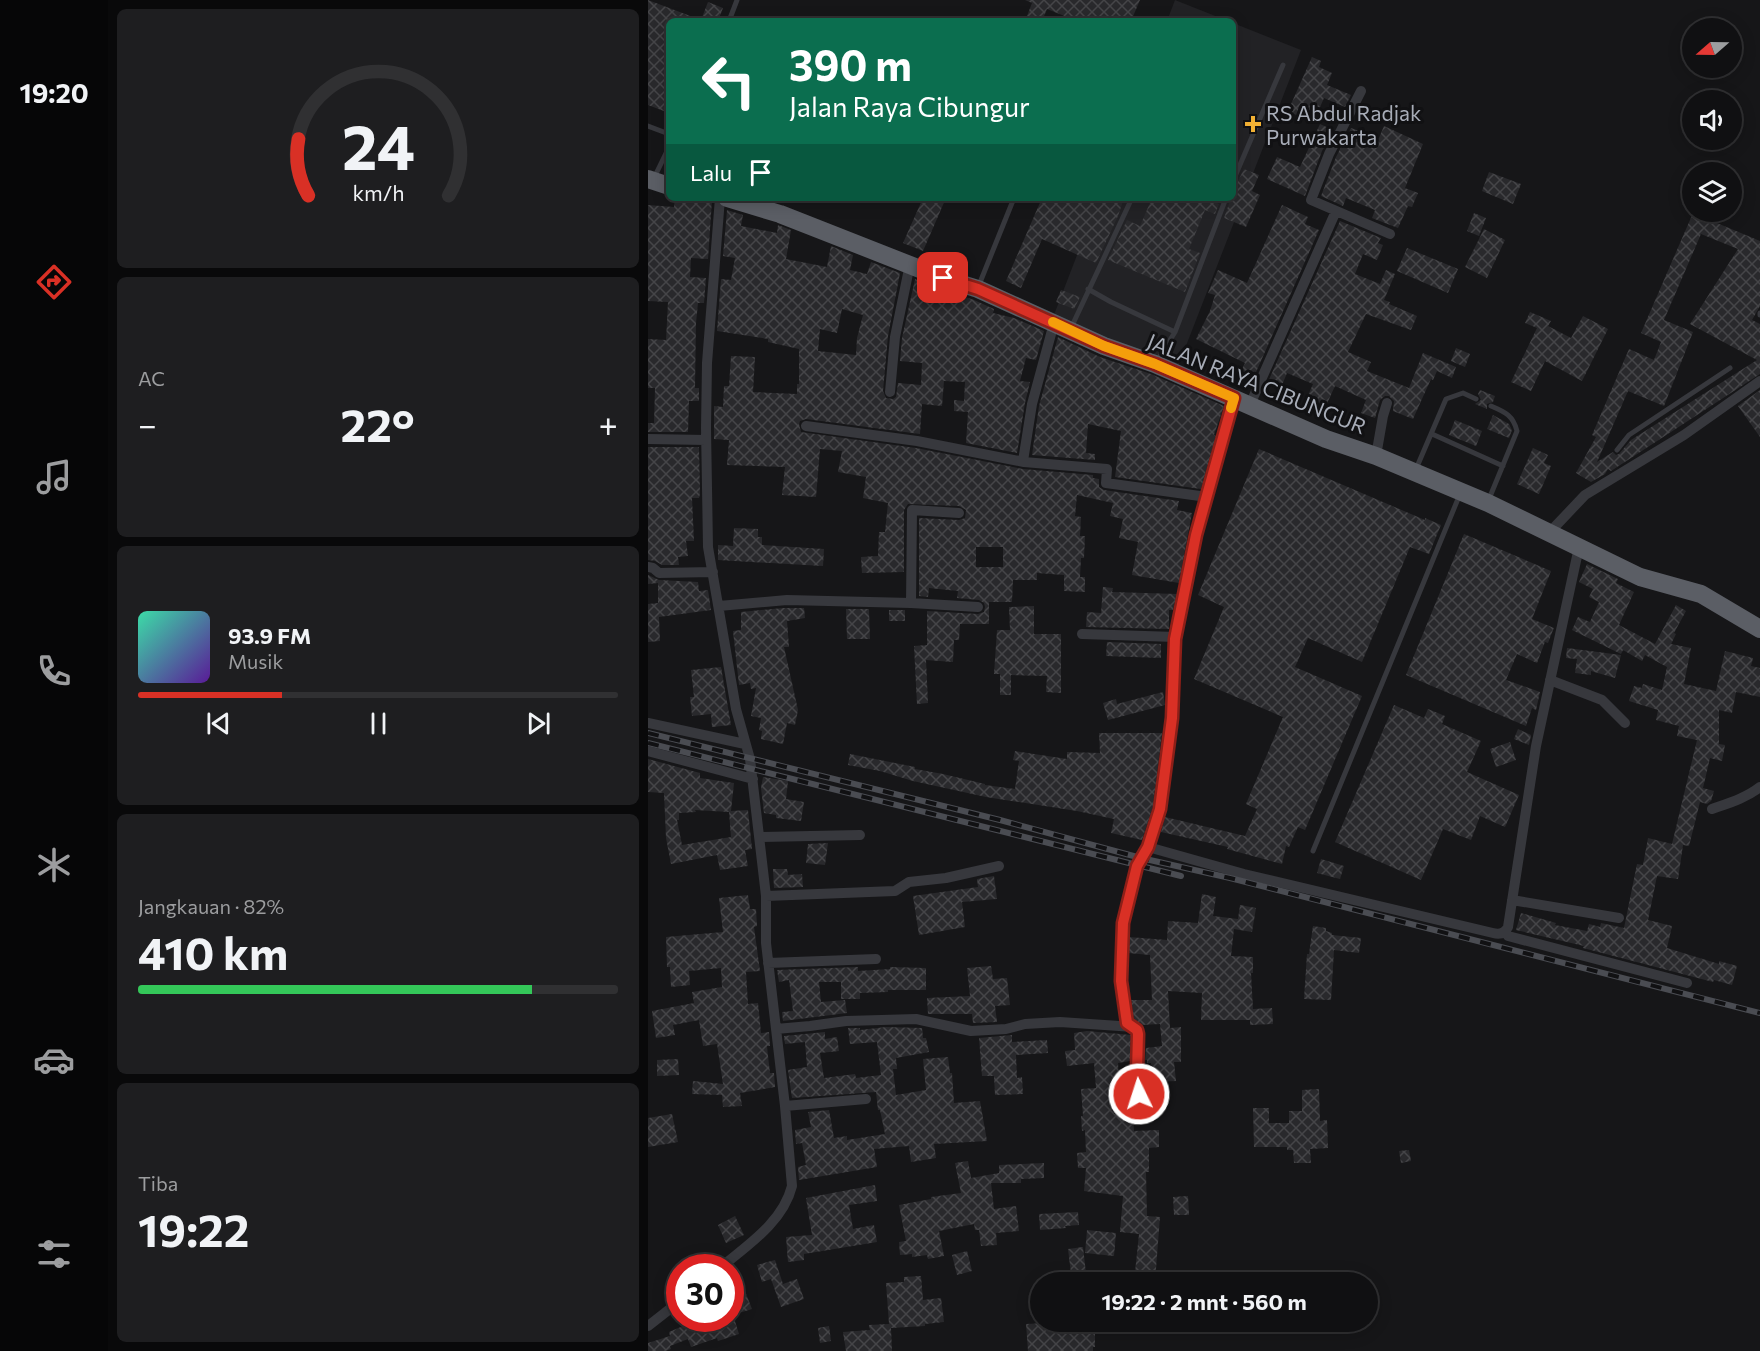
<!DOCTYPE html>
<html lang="id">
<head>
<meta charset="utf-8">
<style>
	:root { --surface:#101012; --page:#1e1e20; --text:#f1f3f6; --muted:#9c9d9f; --line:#303032; --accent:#d93025 }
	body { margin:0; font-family:Commissioner,sans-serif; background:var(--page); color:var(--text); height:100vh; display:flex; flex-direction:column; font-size:22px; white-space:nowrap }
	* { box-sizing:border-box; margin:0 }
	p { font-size:20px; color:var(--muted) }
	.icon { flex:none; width:33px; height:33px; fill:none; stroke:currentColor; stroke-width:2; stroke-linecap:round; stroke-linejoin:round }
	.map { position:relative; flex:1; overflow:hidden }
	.details { display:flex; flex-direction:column; gap:9px; padding:9px; background:#09090a; width:540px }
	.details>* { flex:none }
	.top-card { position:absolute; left:18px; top:18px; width:570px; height:183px; border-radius:9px; box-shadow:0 3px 15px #0003,0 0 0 2px var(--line); background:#0b6e4f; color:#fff; overflow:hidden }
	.needle { width:39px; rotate:250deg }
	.tools { position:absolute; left:1034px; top:18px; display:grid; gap:12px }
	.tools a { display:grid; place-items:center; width:60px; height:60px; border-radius:50%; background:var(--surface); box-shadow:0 3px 15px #0003,0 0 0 2px var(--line); font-size:30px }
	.speed { position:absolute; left:18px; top:1254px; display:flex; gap:12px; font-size:30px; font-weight:700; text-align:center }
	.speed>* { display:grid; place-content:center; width:78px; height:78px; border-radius:50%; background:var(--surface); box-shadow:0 3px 15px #0003,0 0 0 2px var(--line); line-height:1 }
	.speed .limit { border:9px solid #d22; background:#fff; color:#111 }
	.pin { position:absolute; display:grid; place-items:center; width:51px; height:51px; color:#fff; margin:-26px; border-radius:12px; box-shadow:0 3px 9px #0006 }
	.me { position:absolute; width:66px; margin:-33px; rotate:356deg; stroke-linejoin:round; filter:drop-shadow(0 0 4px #0008) }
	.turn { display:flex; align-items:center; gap:21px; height:126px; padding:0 24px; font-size:27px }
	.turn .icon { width:78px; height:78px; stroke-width:2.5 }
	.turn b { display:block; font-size:42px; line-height:51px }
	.then { display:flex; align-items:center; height:57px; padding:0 24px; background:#0003; gap:12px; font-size:22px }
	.big { font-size:45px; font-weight:700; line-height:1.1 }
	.details .tile { flex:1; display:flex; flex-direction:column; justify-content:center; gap:9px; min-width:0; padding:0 21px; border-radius:9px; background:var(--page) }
	.details .dial { align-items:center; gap:0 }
	.dial svg { height:156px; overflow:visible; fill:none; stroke:var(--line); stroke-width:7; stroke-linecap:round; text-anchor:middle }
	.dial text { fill:var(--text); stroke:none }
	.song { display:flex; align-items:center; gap:18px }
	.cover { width:72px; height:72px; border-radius:9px; background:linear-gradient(135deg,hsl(160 70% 55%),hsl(270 70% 35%)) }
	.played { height:6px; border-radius:3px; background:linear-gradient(90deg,var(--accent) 30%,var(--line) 30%) }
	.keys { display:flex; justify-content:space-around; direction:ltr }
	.heat { display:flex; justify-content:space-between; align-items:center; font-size:33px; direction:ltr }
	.charge { height:9px; border-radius:4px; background:linear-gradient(90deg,#34c759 82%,var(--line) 0) }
	.trip { position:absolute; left:382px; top:1272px; width:348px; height:60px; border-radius:30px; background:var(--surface); box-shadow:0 3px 15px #0003,0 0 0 2px var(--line); font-weight:700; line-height:60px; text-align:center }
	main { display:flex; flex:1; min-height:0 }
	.menu { display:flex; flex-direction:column; width:108px; justify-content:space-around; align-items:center; background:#060607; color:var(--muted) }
	.menu .icon { width:42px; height:42px }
	.menu .selected { color:var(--accent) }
	.menu b { font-size:27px; color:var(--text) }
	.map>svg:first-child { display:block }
</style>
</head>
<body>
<main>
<nav class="menu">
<b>19:20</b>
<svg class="icon selected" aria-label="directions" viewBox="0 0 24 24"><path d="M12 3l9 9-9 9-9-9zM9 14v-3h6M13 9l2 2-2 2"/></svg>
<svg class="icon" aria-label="music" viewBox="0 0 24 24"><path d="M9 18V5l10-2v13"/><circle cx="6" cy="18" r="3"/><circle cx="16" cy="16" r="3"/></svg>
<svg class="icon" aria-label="phone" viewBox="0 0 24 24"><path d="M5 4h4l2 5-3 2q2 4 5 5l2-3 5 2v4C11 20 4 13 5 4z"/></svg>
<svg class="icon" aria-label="climate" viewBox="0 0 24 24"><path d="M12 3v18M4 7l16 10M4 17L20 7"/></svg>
<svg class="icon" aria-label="car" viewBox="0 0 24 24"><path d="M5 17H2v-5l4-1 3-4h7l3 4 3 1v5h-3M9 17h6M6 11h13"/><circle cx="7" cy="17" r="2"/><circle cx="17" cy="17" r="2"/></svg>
<svg class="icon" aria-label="filters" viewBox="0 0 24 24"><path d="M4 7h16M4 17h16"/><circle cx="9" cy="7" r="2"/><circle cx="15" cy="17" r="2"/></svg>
</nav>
<section class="details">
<div class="tile dial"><svg viewBox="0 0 100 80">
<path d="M14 69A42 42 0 1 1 86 69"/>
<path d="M14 69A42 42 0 0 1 9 40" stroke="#d93025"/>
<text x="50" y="56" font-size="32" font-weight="700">24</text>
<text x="50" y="72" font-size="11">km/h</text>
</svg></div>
<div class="tile"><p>AC</p>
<div class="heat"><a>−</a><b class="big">22°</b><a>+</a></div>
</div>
<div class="tile">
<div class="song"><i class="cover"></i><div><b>93.9 FM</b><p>Musik</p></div></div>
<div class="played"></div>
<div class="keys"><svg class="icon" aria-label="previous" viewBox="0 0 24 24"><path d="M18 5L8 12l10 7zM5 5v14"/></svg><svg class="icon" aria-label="pause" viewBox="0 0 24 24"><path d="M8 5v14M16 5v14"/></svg><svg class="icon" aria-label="next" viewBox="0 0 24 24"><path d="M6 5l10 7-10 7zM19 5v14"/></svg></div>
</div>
<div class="tile"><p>Jangkauan · 82%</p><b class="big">410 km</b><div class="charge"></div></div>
<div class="tile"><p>Tiba</p><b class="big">19:22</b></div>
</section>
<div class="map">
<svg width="1112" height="1351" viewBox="0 0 1112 1351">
	<defs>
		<pattern id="building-cross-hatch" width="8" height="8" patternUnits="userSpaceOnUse" patternTransform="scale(1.5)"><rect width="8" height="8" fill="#29292c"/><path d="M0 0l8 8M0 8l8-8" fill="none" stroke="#454548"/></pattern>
	</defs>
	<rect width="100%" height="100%" fill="#161618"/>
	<path fill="#222225" d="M527 0 580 21H519Z
		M585 23 653 50 529 369 404 320 451 198H585Z"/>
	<path fill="url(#building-cross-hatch)" fill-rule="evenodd" d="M0 0 53 20 60 2 75 8 70 21H21V113L0 105Z
		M377 0H492L483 21H429L399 9 394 21H377L384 3Z
		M664 57 673 61 671 67 684 73 679 85 703 95 697 107 676 98 665 123 640 111Z
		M672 124 685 130 674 151 657 196 619 179 629 157 652 167Z
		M736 126 775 144 757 188 770 193 764 207 760 206 750 228 724 218 727 210 698 198 695 206 673 196 688 157 703 128 731 138Z
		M596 169 611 175 604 191 612 195 598 227 576 218 583 198H585V188L589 183Z
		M841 172 873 184 865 204 834 191Z
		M27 198 64 200 60 259 43 258 42 277 58 278 56 303H50L48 323 47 388H51V401H41L40 432H0V423H6L7 388H0V339L18 340 20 302 0 301V205L26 207Z
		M275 198H298L275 251 255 243Z
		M394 198H476L470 216 448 263 394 239 373 288 358 281Z
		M504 198H557L571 204 567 214 557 210 541 249 552 253 537 292 460 260 479 220 492 226Z
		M634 205 660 217 657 224 671 230 605 379 592 373 597 363 548 339 562 311 567 295 560 293 570 270 599 283Z
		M79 210 95 215 93 226 129 233 130 225 143 230 138 259 179 267 183 246 205 255 202 270 219 274 223 262 252 273 240 336 235 391 238 398 245 399 248 397 250 383 273 385 274 363 252 361 254 338 267 279 326 300 346 309 345 313 366 318 396 331 388 360 378 358 372 381 382 382 377 403 369 453 318 443 320 412 306 411V400L316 401 317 382 296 381 294 406 274 404 272 434 158 419 152 421 151 424 153 432 268 448 375 469 445 475V478L451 479V487L456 490 531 501 529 510 544 513 531 583 484 575 490 542 471 538 475 519 462 516 465 503 429 495 427 516 433 517 432 536H437L436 558H433L432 577H437V592L416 591V575L389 573V580H365L364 602H341V624H312L311 640H306L305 662 278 660 280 703 269 704 266 646 279 645V611L330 614 336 612 337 607 336 603 331 600 309 598 310 591 281 588 280 597 271 596V518L311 520 317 518 318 510 311 506 260 504 256 510V572L214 573 213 557 230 556 231 532H237L240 503 215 498 218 477 190 472 194 451 172 449 168 497 134 495 137 467 79 465 81 440 66 439V406L75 407 76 386H81L83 356 107 357 105 392 149 394V384H151V349L120 342V339L69 331 73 279 83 280 87 258 75 256ZM194 309 215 315 209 338 208 355 170 351 172 329 189 333ZM328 547H355V567H328Z
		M826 213 838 218 831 236 819 231Z
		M1045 213 1112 241V306L1104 320 1112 324V374L983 458 963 471 960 469 957 474 943 482 928 473 948 437 944 435 981 349 1006 360 1013 342 993 333ZM1053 234 1090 249 1042 324 1109 360 983 440 971 454 968 455 965 452 949 462 980 391 1016 406 1045 332 1016 320Z
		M692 221 733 238 730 243 735 245 729 260 715 254 707 274 732 284 738 270 747 274 736 300 742 302 741 304 769 316 763 330 718 314 700 352 723 362 719 371 761 388 775 353 808 367 804 378 789 371 785 380 783 379 765 419 745 411 746 401 741 396H737L732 400 727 418 713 413 718 400 687 386 677 408 658 400 665 384 639 373 632 390 619 384Z
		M836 229 857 240 839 278 817 267Z
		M759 248 810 269 800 293 749 271Z
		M413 290 432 297 426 309 408 302Z
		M882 312 903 321 900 326 923 338 935 316 960 329 934 381 897 361 883 391 863 382 889 328 877 323Z
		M410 337 452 357 503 374 576 406 566 435 568 436 553 489 467 477 473 431 440 424 438 453 447 454V460L384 455 391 406Z
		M808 348 822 354 817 367 803 361Z
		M832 390 847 396 845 402 839 404V409L827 404 833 400 830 394Z
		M1112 390V437L1090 406Z
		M845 415 861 424 864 430 861 438 839 429Z
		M807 420 834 431 828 446 801 435Z
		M0 447H51L52 494 51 498H44L46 541H38L40 556 30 557 31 565H14L7 561 0 560Z
		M885 448 900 455 896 463 903 466 891 494 869 484Z
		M611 449 777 520V518L793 525 781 554 762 547 714 662 660 638 647 667 714 696 657 830 650 827 641 847 638 846 634 864 579 849 580 847 513 832 517 817 597 836 609 809 598 804 635 717 546 679 576 607 550 595Z
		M86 528 110 529V537H114V545L176 549 175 566 70 560V545L85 546Z
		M816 534 903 571 884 619 906 628 905 630 900 643 897 642 889 663 869 654 858 680 892 692 888 710 884 708 878 726 758 675Z
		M939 564 970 579 968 583 986 592 971 625 1007 644 1028 605 1038 611 1026 633 1028 634 1023 644 1043 648 1036 684 1068 691 1077 651 1105 658 1103 666 1112 668V697L1088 692 1084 713 1071 710V744L1077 745 1074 761 1062 758 1055 788 1066 791 1063 801 1059 804 1052 802 1041 846 1035 845 1030 879 1009 876 1000 920 1024 926 1019 948 1071 964V961L1089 966 1084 985 1066 980 1065 982 935 948 936 946 868 930 873 913 908 923 907 925 939 931 941 924 952 927 953 923 976 928 989 864 995 865 1000 838 1024 844 1049 740 1029 736 1031 726 1008 720 1010 710 981 701 986 686 994 688 995 684 1014 690 1019 667 997 655 994 661 975 650 973 654 924 630 930 617 942 622 951 602 941 597 945 589 931 582Z
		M0 575 11 580 50 582 51 591 60 590 63 610 11 617 12 641 0 642V604L10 603V583L0 584Z
		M455 587 465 588 464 592 529 594 525 610H521V629L438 627 439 612 453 613Z
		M386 606V634H413V693L398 692 399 676 363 675V695H352V674H346L349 630H362L361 607Z
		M135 608H156L157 618 139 621 141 647H136L150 710 147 725 139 723 135 744 113 739 114 731 111 730 113 718 103 716 108 688 103 689 102 683 91 685 85 631 93 630V612Z
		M198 609H221L222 639H199Z
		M241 610H257V621H241Z
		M459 642 513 644V658L458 656Z
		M919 648 973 655 967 678 943 671V675L927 673 929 659 918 658Z
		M73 667 83 725 64 727 63 714 44 716 42 697H46L43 670Z
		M515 692 517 705 460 720 455 703 468 699 469 704Z
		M746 705 776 718 780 709 797 716 794 724 833 741 819 772 871 795 857 827 832 816 823 840 795 829 773 880 687 842Z
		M870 729 883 735 881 745 866 739Z
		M451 733H514L505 807 494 840 463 833 466 819 429 811 338 797 265 781 232 771 200 765 202 754 267 767V769L295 774 337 784V785L367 789 371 761 365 760 367 751 419 759V752L452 753Z
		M862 742 868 760 848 767 842 749Z
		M0 759 52 773V778L86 783 83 811 100 810 104 849 97 850 100 866 72 870 69 855 23 864 18 838 16 793 0 792ZM47 810 81 812 83 837 34 845 29 820H31V813L48 812Z
		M115 777 140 781 138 799 156 802 153 821 128 818V815L116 813 113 788Z
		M180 843 177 865 158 863 160 844Z
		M673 859 696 866 692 879 669 873Z
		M125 869H139L140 875 154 874 155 887 126 888Z
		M346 876 349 899 314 902 317 927 271 935 265 896 330 887 329 879Z
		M554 894 568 897 565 916 590 919 592 905 608 908 604 932 586 929 583 956 605 957V973H603L605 1009 624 1008 625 1024 602 1025V1020H553L554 993 520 991 522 1028 533 1027V1062H526L528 1081 505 1082 503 1063H499V1060H497L498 1048 514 1046 512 1024 494 1025 486 1019 483 1000H504L502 955 480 953 481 937 519 940 520 921 550 923Z
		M100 895 102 909H108L109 926 106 927 112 971 98 972 100 1004 110 1003 113 1033 121 1032 122 1046H119L120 1056 122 1073H126L127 1087 92 1093 94 1106 75 1107 74 1095 44 1094 45 1081 75 1084 69 1044 55 1046 51 1020 25 1025 27 1035 8 1038 4 1011 46 1003 44 992 74 987 73 968 41 971 42 985 23 987 22 967H19L18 937 75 932 71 898Z
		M665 926 678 928V931L684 933V935L713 938 711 953 686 950 683 1000 656 999 659 954H661Z
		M343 966 345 979 359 978 362 1005 347 1006 349 1022 325 1023 324 1014H280L279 998 322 996 319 968Z
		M210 967V971L242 969V967L278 968V990H240V992L212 993V999H193V982H171L173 1002 197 1000 199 1013 135 1021 134 1012 145 1011 141 980 131 982 129 970Z
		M238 1027 274 1028 275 1038H278L281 1052 248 1058 249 1069H245L248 1095 278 1090 275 1059 300 1057 302 1073H304L306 1103 332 1101 339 1141 286 1144 288 1158 263 1162 261 1146 226 1149 229 1167 151 1180 150 1167 158 1165 154 1143 148 1144 147 1130 163 1127 160 1112 181 1110 186 1138 199 1136V1140L237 1134 232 1110H230L228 1092 144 1098 140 1070 159 1067 157 1042 137 1044 136 1036 177 1032V1039L189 1037 191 1051 172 1053 176 1078 207 1074 208 1078 233 1075 229 1042 202 1044 200 1028H212V1030Z
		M439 1031 483 1035 482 1061 470 1063 471 1077 464 1078 466 1114 485 1113 486 1131 511 1130V1147L501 1148V1172H498L499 1216 512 1217 507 1282H486L491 1234 472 1232 475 1196 436 1191 438 1168H430L429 1153 438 1152 437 1130 434 1131 433 1116H435L433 1089 448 1088 446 1063 419 1066 417 1051 427 1050 426 1033Z
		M364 1035V1042L399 1040 400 1053 368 1055 369 1078 374 1077 375 1094 347 1095 346 1076H334L331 1038Z
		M30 1059 31 1075 9 1076V1060Z
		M671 1089 672 1121 679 1120 680 1148 662 1149 663 1163H646L645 1150H639V1147H606L605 1108H621V1123H641V1111H654V1090Z
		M24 1114 30 1142 0 1147V1118Z
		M761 1150 763 1161 753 1163 751 1151Z
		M320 1161 323 1178 351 1173V1165L396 1163V1178L373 1179V1183H343L346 1209 368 1206 371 1231 348 1233 349 1245 333 1246 331 1230H327L326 1224 291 1231 296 1256 280 1259 279 1255 264 1257V1254L252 1255 251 1242 258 1241 251 1205 283 1199V1197L313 1193 307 1163Z
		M227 1185 229 1201 201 1205 205 1229 226 1225 229 1242 156 1254V1260L140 1262 138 1237 164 1235 158 1198Z
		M540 1196 541 1215H526L525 1197Z
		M430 1212 431 1225 417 1226 418 1228 392 1230 391 1214Z
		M87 1216 96 1235 78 1243 70 1225Z
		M439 1230 468 1233 466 1256 437 1253Z
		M435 1247 439 1282H424L420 1249Z
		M319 1251 324 1271 309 1275 304 1255Z
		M127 1260 135 1284 149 1279 156 1299 133 1307 123 1279 114 1282 109 1265Z
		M273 1276 275 1300 293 1298 296 1322 277 1324V1326L243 1328 244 1351H198L195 1332 222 1330 221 1325 241 1324 238 1283 256 1282V1277Z
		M97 1291 104 1309 82 1316V1296Z
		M46 1318H86L91 1334 70 1341 69 1338 43 1347 40 1339 22 1346 23 1349 17 1351H0V1343L22 1336 21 1332 35 1326 34 1323Z
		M417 1322H447V1347H445V1351H380L378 1324Z
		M181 1326 183 1341 172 1343 170 1328Z"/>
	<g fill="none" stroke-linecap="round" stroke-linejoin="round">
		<path stroke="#37383d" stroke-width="5" d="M81 21 89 0
			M0 126 21 134
			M6 178 21 147
			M585 181 635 65
			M331 285 366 198
			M440 289 463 302 527 332
			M1112 313V315
			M423 328 484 198
			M509 361 527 332 578 198
			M784 434 855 466
			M969 450 981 435 1082 368
			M768 469 798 399 815 393 828 399
			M841 499 869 431C865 415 857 412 843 406
			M665 851 812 494"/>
		<path stroke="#37383d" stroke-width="10" d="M713 91 681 154 663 200 742 234
			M72 198 59 363 58 428 60 547 88 709 102 759 118 896V943L137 1106 144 1186C135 1222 100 1245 72 1268
			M242 392 247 337 262 264
			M586 398 548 535 527 640 524 718 512 809 500 847 596 874 845 933C852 935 857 933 860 927L888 746 931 547
			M601 407 688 211
			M158 426 269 441 376 462 459 469 458 483 559 497
			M0 439 58 440
			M728 456 735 416 739 403
			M375 461 384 404 406 323
			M900 534 937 495 1036 435 1112 381
			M0 567 5 568 11 573 65 572
			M263 603 264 510 311 513
			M71 606 139 600 263 603 330 607
			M434 634 528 637
			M902 680 954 700 977 723
			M0 723 97 744
			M0 751 105 779
			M1064 809C1081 803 1098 798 1112 787
			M112 837 212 835
			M118 896 247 891 261 882 298 878 351 866
			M864 900 971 918
			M857 931 860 936 1039 983
			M120 963 228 959
			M128 1029 162 1026 198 1021 268 1019 323 1031 358 1029 377 1024 412 1022 486 1027
			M137 1106 218 1099
			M494 1113 489 1071 491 1034 489 1030 479 1023C477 1009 474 995 473 981 470 941 478 880 500 847
			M0 1326 32 1301"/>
		<path stroke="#5b5e65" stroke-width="18" d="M0 179 21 186
			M79 198 132 214 295 278 330 289 456 346 507 364 678 439 728 456 840 503 992 577 1053 594 1112 629"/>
		<defs>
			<path id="rail" d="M0 733 352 820 493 858 582 878 1112 1013
				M0 743 533 876"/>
		</defs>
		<use href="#rail" stroke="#4a4c52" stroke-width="6"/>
		<use href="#rail" stroke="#111113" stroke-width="4" stroke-dasharray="11" stroke-linecap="butt"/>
	</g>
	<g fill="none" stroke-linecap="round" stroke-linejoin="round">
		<defs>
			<path id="route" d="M295 278 330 289 456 346 507 364 586 398 548 535 527 639 524 718 512 809 500 847 489 866 475 923 473 981 479 1023 489 1030 490 1034 489 1071 491 1094"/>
		</defs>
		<use href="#route" stroke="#8d1f18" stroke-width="15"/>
		<use href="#route" stroke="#d93025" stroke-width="10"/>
		<path stroke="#f59e0b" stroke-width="10" d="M405 322 456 346 507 364 586 398 583 408"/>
	</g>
	<path fill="#f2b134" stroke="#111113" stroke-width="2" d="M602 115h6v6h6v6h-6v6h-6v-6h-6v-6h6z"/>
	<g text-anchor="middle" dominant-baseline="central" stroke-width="6" stroke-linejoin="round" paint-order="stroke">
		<g font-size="21" fill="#a8adb8" stroke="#111113" text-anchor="start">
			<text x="618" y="112">RS Abdul Radjak<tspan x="618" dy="24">Purwakarta</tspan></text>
		</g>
		<g font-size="21" fill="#a8adb8" stroke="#111113">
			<text transform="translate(609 383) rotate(22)">JALAN RAYA CIBUNGUR</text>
		</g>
	</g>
</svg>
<div class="tools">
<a><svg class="needle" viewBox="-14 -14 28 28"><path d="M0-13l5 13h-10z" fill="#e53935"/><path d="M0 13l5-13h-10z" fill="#9c9d9f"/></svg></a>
<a><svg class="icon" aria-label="sound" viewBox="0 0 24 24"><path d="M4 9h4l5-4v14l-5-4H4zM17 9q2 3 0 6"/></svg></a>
<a><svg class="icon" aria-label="layers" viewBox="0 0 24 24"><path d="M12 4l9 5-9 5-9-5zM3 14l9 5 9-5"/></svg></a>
</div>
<div class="speed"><div class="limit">30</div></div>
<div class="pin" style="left:295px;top:278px;background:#d93025"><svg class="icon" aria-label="arrive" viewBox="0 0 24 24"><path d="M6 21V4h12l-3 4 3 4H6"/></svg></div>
<svg class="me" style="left:491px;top:1094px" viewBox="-20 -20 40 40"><circle r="17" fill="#d93025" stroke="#fff" stroke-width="3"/><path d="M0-11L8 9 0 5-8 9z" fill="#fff"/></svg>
<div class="trip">19:22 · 2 mnt · 560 m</div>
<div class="top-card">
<div class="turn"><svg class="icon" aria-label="left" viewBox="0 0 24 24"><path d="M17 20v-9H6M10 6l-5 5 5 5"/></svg><div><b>390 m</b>Jalan Raya Cibungur</div></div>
<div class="then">Lalu<svg class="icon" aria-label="arrive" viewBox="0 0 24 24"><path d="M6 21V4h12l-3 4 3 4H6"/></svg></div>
</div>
</div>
</main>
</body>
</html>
